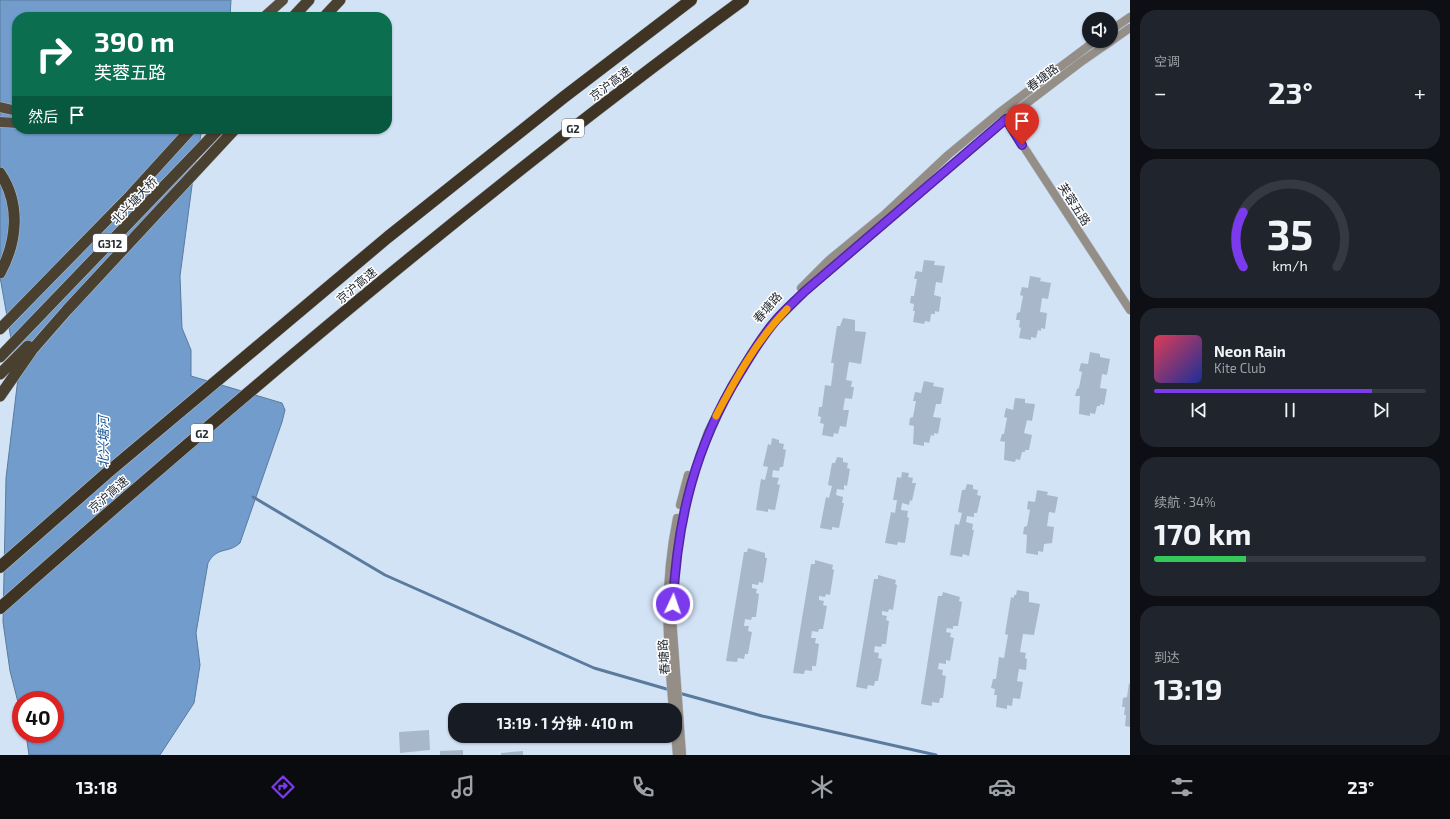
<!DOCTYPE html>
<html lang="zh">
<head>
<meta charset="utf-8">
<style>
	:root { --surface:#171b24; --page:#20242c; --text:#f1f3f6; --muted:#9ea1a6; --line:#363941; --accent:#7c3aed }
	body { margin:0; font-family:"Exo 2","Noto Sans SC",sans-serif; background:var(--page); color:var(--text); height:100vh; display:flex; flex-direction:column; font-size:15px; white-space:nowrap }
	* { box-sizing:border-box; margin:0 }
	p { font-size:13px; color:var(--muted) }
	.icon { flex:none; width:22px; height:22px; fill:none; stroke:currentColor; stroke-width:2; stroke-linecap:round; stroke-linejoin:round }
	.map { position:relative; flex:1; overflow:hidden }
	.details { display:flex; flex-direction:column; gap:10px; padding:10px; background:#0d0f14; width:320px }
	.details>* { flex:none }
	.guide { position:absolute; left:12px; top:12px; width:380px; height:122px; border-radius:16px; box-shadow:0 1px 3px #0004; background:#0b6e4f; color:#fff; overflow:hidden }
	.fabs { position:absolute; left:1082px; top:12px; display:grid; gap:8px }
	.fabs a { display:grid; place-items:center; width:36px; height:36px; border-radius:50%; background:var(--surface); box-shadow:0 1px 3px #0004; font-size:20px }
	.speed { position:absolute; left:12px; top:691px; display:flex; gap:8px; font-size:20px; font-weight:700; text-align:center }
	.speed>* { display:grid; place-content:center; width:52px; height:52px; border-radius:50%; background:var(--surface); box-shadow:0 1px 3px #0004; line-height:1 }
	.speed .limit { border:6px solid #d22; background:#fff; color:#111 }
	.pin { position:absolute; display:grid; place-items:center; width:34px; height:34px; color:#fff; margin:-41px -17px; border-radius:50% 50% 50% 0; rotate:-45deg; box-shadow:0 0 4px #0007 }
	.pin .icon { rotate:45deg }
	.me { position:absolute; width:44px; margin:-22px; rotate:3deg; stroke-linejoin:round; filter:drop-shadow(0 0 3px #0008) }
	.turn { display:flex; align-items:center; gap:14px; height:84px; padding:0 16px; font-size:18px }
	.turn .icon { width:52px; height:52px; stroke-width:2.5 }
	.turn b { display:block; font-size:28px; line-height:34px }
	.then { display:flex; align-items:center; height:38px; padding:0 16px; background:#0003; gap:8px; font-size:15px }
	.big { font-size:30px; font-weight:700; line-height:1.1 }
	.details .widget { flex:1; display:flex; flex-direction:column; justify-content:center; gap:6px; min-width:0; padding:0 14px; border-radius:16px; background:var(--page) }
	.details .dial { align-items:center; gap:0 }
	.dial svg { height:104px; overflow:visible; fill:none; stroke:var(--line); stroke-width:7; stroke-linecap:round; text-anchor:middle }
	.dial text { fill:var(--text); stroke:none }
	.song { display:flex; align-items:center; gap:12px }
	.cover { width:48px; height:48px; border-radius:6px; background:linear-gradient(135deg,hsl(350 70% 55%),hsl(230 70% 35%)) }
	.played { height:4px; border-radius:2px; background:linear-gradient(90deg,var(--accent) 80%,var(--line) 80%) }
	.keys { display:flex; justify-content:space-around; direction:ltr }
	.heat { display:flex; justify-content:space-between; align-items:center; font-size:22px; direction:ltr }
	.charge { height:6px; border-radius:3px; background:linear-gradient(90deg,#34c759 34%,var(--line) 0) }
	.trip { position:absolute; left:448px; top:703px; width:234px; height:40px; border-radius:16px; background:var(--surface); box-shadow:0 1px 3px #0004; font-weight:700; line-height:40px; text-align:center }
	.dock { display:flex; height:64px; justify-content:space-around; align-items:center; background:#090b0e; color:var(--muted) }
	.dock .icon { width:28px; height:28px }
	.dock .current { color:var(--accent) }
	.dock b { font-size:18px; color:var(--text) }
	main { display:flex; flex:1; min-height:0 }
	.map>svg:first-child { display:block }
</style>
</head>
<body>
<main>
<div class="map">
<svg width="1130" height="755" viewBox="0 0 1130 755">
	<rect width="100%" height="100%" fill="#d3e3f6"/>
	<path fill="#719ccc" stroke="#5a7b9e" d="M0 0H231L230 17H17V129H202L193 178 180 276 182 328 191 350V376L282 403 285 410 282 422 240 543C228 554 217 546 208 563L196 633 200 665 194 703 160 755H29L26 734H55V700H21V714L10 671 3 622 6 478 18 378 0 277Z"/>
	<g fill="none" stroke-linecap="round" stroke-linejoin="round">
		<path stroke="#5a7b9e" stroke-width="3" d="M253 497 385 575 594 668 670 690
			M679 693 762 716 936 755"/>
	</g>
	<path fill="#a8b8ca" d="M924 260 935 261 934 265 945 266 942 283 936 282 934 295 941 297 939 312 935 311V314H931L930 322 925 321 924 324 913 322 915 311H913L914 304 910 303 911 296H914L917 279H914L916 271 922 272Z
		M1030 276 1041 278 1040 281 1051 283 1048 299 1042 298 1040 312 1047 313 1045 329 1041 328V331L1038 330 1036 338 1031 337V340L1019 338 1021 328 1019 327 1020 320H1016L1017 313 1020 312 1023 296 1020 295 1022 287 1028 288Z
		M843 318 855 320V331L866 332 861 364 849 362 846 380 852 381 851 387H854L852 399 845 398 843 410H849L846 427 840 426 838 434 834 433 833 437 822 435 824 424 820 423 821 417 818 416 819 407H822L825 385 831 386 834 363H831L837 326H840Z
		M1090 352 1100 354V357L1110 359 1107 375 1102 374 1100 388 1107 389 1104 405 1100 404V406H1097L1095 414 1090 413V416L1079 414 1080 396H1075L1077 389 1079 388 1082 372 1079 371 1081 363 1088 364Z
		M924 381 934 383 933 386 944 388 941 404H936L933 417 941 418 938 434 934 433V436L931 435 929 443 924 442V446L913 444 914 426 909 425 910 418 913 417 916 401H913L915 392 921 393Z
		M1015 398 1025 399V403L1035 404 1032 421 1027 420 1024 433 1032 435 1029 450H1025V452H1022L1020 460 1016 459 1015 462 1004 460 1005 442 1000 441 1002 434H1004L1007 418 1004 417 1006 408 1013 410Z
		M772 438 779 440V443L784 444 783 449 786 450 783 467H780L779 471 773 470 772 477 779 478 777 484 780 485 775 510 768 509V512L756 510 761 479 765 480 768 467 763 466 768 444 771 445Z
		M837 457 843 458V462L848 463 847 468 850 469 847 486 844 485V490L837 489 836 495 843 497 842 503H844L839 528 832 527V530L820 528 826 497 829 498 832 486 828 485 832 463H835Z
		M902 472 909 473 908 477 913 478 912 483H916L912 501 910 500 909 505 902 503 901 510 908 511 907 517 909 518 905 543 898 542 897 545 885 543 891 512 895 513 897 500H893L897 477 901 478Z
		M967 484 973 485V489L978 490 977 495 981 496 977 513H974V517L967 516 966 522 973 524 972 530H974L969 556 963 554 962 557 950 555 955 524 959 525 962 513 958 512 962 490H965Z
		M1037 490 1048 492 1047 495 1058 497 1055 513 1049 512 1047 526 1054 527 1052 543 1044 544 1043 552 1038 551V555L1026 553 1027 535 1023 534 1024 527 1027 526 1030 510 1027 509 1028 501 1035 502Z
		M748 548 765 553V558H767L763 583 759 582 758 585 752 584V588L757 589 756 593 759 594 756 617H752L751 620 745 619 744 626H749L748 631 752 632 748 654H745L744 659 738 658 737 662 726 661 744 552H747Z
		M815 560 833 565 832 569 834 570 830 595 826 594 825 597 819 596V600L824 601 823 605 827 606 823 629H819L818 632 812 631 811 638H816L815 643 819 644 816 666H812V671L805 670 804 674 793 673 811 564H815Z
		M878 575 896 580 895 584 897 585 893 610 889 609 888 612 882 611V615L887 616 886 620 889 621 886 644H882L881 647 875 646 874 652 879 653 878 658 882 659 878 681H875L874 686 868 685 867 689 856 687 874 579H878Z
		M1017 590 1029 592V602L1040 604 1034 635 1023 634 1020 652 1026 653 1025 658 1027 659 1026 670 1019 669 1017 681 1023 682 1020 699 1013 698 1012 706 1007 705V709L996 707 997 695H994L995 689 991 688 993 679H996L999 657 1004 658 1008 635 1005 634 1011 597 1014 598V595H1016Z
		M943 592 960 597 959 601 962 602 958 626H953V629L947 628 946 632 951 633 950 637 954 638 950 661 946 660V664L939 663 938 669 943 670 942 675 946 676 943 698H940L939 703 932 702V706L921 704 938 596H942Z
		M1129 683 1130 684V727L1125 726 1126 715H1124L1125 707H1122L1123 698 1127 697Z
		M429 730 430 750 400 753 399 732Z
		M463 750V755H440V751Z
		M523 751V755H501V753Z"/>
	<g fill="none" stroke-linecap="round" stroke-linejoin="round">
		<defs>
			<path id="tertiary" d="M1111 30 1130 17
				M1003 115 1130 310
				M801 288 829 260 885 214 948 155 1000 112 1095 41
				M680 505 688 475
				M673 710C667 641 663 586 677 518
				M675 733 677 755
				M682 755 672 617 675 567 682 518 695 471 708 432 732 385 751 354 776 321 804 292 1006 119 1081 62 1130 28"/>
			<path id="primary" d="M264 17 283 0
				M0 107 17 111
				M0 122 17 123"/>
			<path id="trunk" d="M293 17 309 0
				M324 17 340 0
				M0 173C21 204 17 242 0 273
				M0 329 131 195 191 129
				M0 357 219 129
				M0 374 28 346
				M0 396 32 350 67 310 235 129"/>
			<path id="motorway" d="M0 567 107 473 388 237 564 97 691 0
				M0 608C239 397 486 188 743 0"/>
		</defs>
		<use href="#tertiary" stroke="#b0bfcf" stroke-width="9"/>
		<use href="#primary" stroke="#b0bfcf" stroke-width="11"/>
		<use href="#trunk" stroke="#b0bfcf" stroke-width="12"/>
		<use href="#motorway" stroke="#b0bfcf" stroke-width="13"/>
		<use href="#tertiary" stroke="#948e86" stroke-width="8"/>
		<use href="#primary" stroke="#554b3d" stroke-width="10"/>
		<use href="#trunk" stroke="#4a4030" stroke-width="11"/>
		<use href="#motorway" stroke="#3f3424" stroke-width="12"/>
	</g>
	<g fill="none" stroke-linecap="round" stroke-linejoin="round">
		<defs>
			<path id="route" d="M673 604C677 520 695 446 740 373 751 355 762 336 776 320 785 310 795 301 804 292L1006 119 1022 145"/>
		</defs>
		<use href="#route" stroke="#51269a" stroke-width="10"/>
		<use href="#route" stroke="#7c3aed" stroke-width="7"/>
		<path stroke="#f59e0b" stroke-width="7" d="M716 416C736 378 757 340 787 309"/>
	</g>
	<g text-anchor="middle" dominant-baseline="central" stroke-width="3" stroke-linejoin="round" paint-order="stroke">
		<g fill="#fff" stroke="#676c71" stroke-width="1">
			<rect x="562" y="119" width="22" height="18" rx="3"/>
			<rect x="93" y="234" width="34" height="18" rx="3"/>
			<rect x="191" y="424" width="22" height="18" rx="3"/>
		</g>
		<g font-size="11" font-weight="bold" fill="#262d34">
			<text x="573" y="128">G2</text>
			<text x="110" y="243">G312</text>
			<text x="202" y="433">G2</text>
		</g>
		<g font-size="12" fill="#262d34" stroke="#fff">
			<text transform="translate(1042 77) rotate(-37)">春塘路</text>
			<text transform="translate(610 83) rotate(-37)">京沪高速</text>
			<text transform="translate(134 200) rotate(-46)">北兴塘大桥</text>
			<text transform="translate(1075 204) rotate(57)">芙蓉五路</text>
			<text transform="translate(356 285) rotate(-40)">京沪高速</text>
			<text transform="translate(767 307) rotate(-49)">春塘路</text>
			<text transform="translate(108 494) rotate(-41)">京沪高速</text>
			<text transform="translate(663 657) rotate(-94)">春塘路</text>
		</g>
		<g font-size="13" font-style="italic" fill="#12518c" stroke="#fff">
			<text transform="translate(103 442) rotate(-90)">北兴塘河</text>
		</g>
	</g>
</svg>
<div class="fabs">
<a><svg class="icon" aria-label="sound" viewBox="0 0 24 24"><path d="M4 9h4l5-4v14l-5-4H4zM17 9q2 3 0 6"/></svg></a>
</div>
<div class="speed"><div class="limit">40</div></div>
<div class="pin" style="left:1022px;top:145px;background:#d93025"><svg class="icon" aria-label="arrive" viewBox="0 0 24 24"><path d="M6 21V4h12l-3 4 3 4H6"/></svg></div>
<svg class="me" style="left:673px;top:604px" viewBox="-20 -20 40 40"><circle r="17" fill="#7c3aed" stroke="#fff" stroke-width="3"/><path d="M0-11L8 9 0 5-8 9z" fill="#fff"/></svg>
<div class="trip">13:19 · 1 分钟 · 410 m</div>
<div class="guide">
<div class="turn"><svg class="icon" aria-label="right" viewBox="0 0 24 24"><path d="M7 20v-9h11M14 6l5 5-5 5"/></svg><div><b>390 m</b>芙蓉五路</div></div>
<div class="then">然后<svg class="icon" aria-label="arrive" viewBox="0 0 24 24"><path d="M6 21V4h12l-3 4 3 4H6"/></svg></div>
</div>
</div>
<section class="details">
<div class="widget"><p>空调</p>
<div class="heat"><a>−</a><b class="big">23°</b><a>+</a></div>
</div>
<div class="widget dial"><svg viewBox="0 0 100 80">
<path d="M14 69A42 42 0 1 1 86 69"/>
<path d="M14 69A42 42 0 0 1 14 27" stroke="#7c3aed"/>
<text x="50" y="56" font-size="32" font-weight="700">35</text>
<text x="50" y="72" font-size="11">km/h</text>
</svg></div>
<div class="widget">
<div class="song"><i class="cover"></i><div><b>Neon Rain</b><p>Kite Club</p></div></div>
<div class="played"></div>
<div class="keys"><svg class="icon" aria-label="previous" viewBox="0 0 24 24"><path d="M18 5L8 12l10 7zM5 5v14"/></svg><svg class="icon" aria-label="pause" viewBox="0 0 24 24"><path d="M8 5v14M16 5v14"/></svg><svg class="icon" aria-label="next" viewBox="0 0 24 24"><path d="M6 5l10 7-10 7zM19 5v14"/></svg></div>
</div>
<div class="widget"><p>续航 · 34%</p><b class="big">170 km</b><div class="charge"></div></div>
<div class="widget"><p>到达</p><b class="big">13:19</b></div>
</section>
</main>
<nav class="dock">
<b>13:18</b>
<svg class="icon current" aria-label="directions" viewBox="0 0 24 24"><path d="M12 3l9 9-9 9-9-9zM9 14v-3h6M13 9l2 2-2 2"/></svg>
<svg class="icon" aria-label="music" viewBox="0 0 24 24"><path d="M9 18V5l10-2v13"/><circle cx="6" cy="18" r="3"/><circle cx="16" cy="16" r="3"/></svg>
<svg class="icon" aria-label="phone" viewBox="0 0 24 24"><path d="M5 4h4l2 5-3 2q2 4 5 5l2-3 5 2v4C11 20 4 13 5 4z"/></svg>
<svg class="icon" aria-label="climate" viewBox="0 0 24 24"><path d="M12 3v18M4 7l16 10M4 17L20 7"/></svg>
<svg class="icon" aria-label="car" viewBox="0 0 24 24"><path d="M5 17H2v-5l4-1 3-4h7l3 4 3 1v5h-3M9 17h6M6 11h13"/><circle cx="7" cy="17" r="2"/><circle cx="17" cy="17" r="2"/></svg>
<svg class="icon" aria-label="filters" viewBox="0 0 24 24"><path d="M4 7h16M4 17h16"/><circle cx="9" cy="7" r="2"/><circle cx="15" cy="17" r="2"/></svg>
<b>23°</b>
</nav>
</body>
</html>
